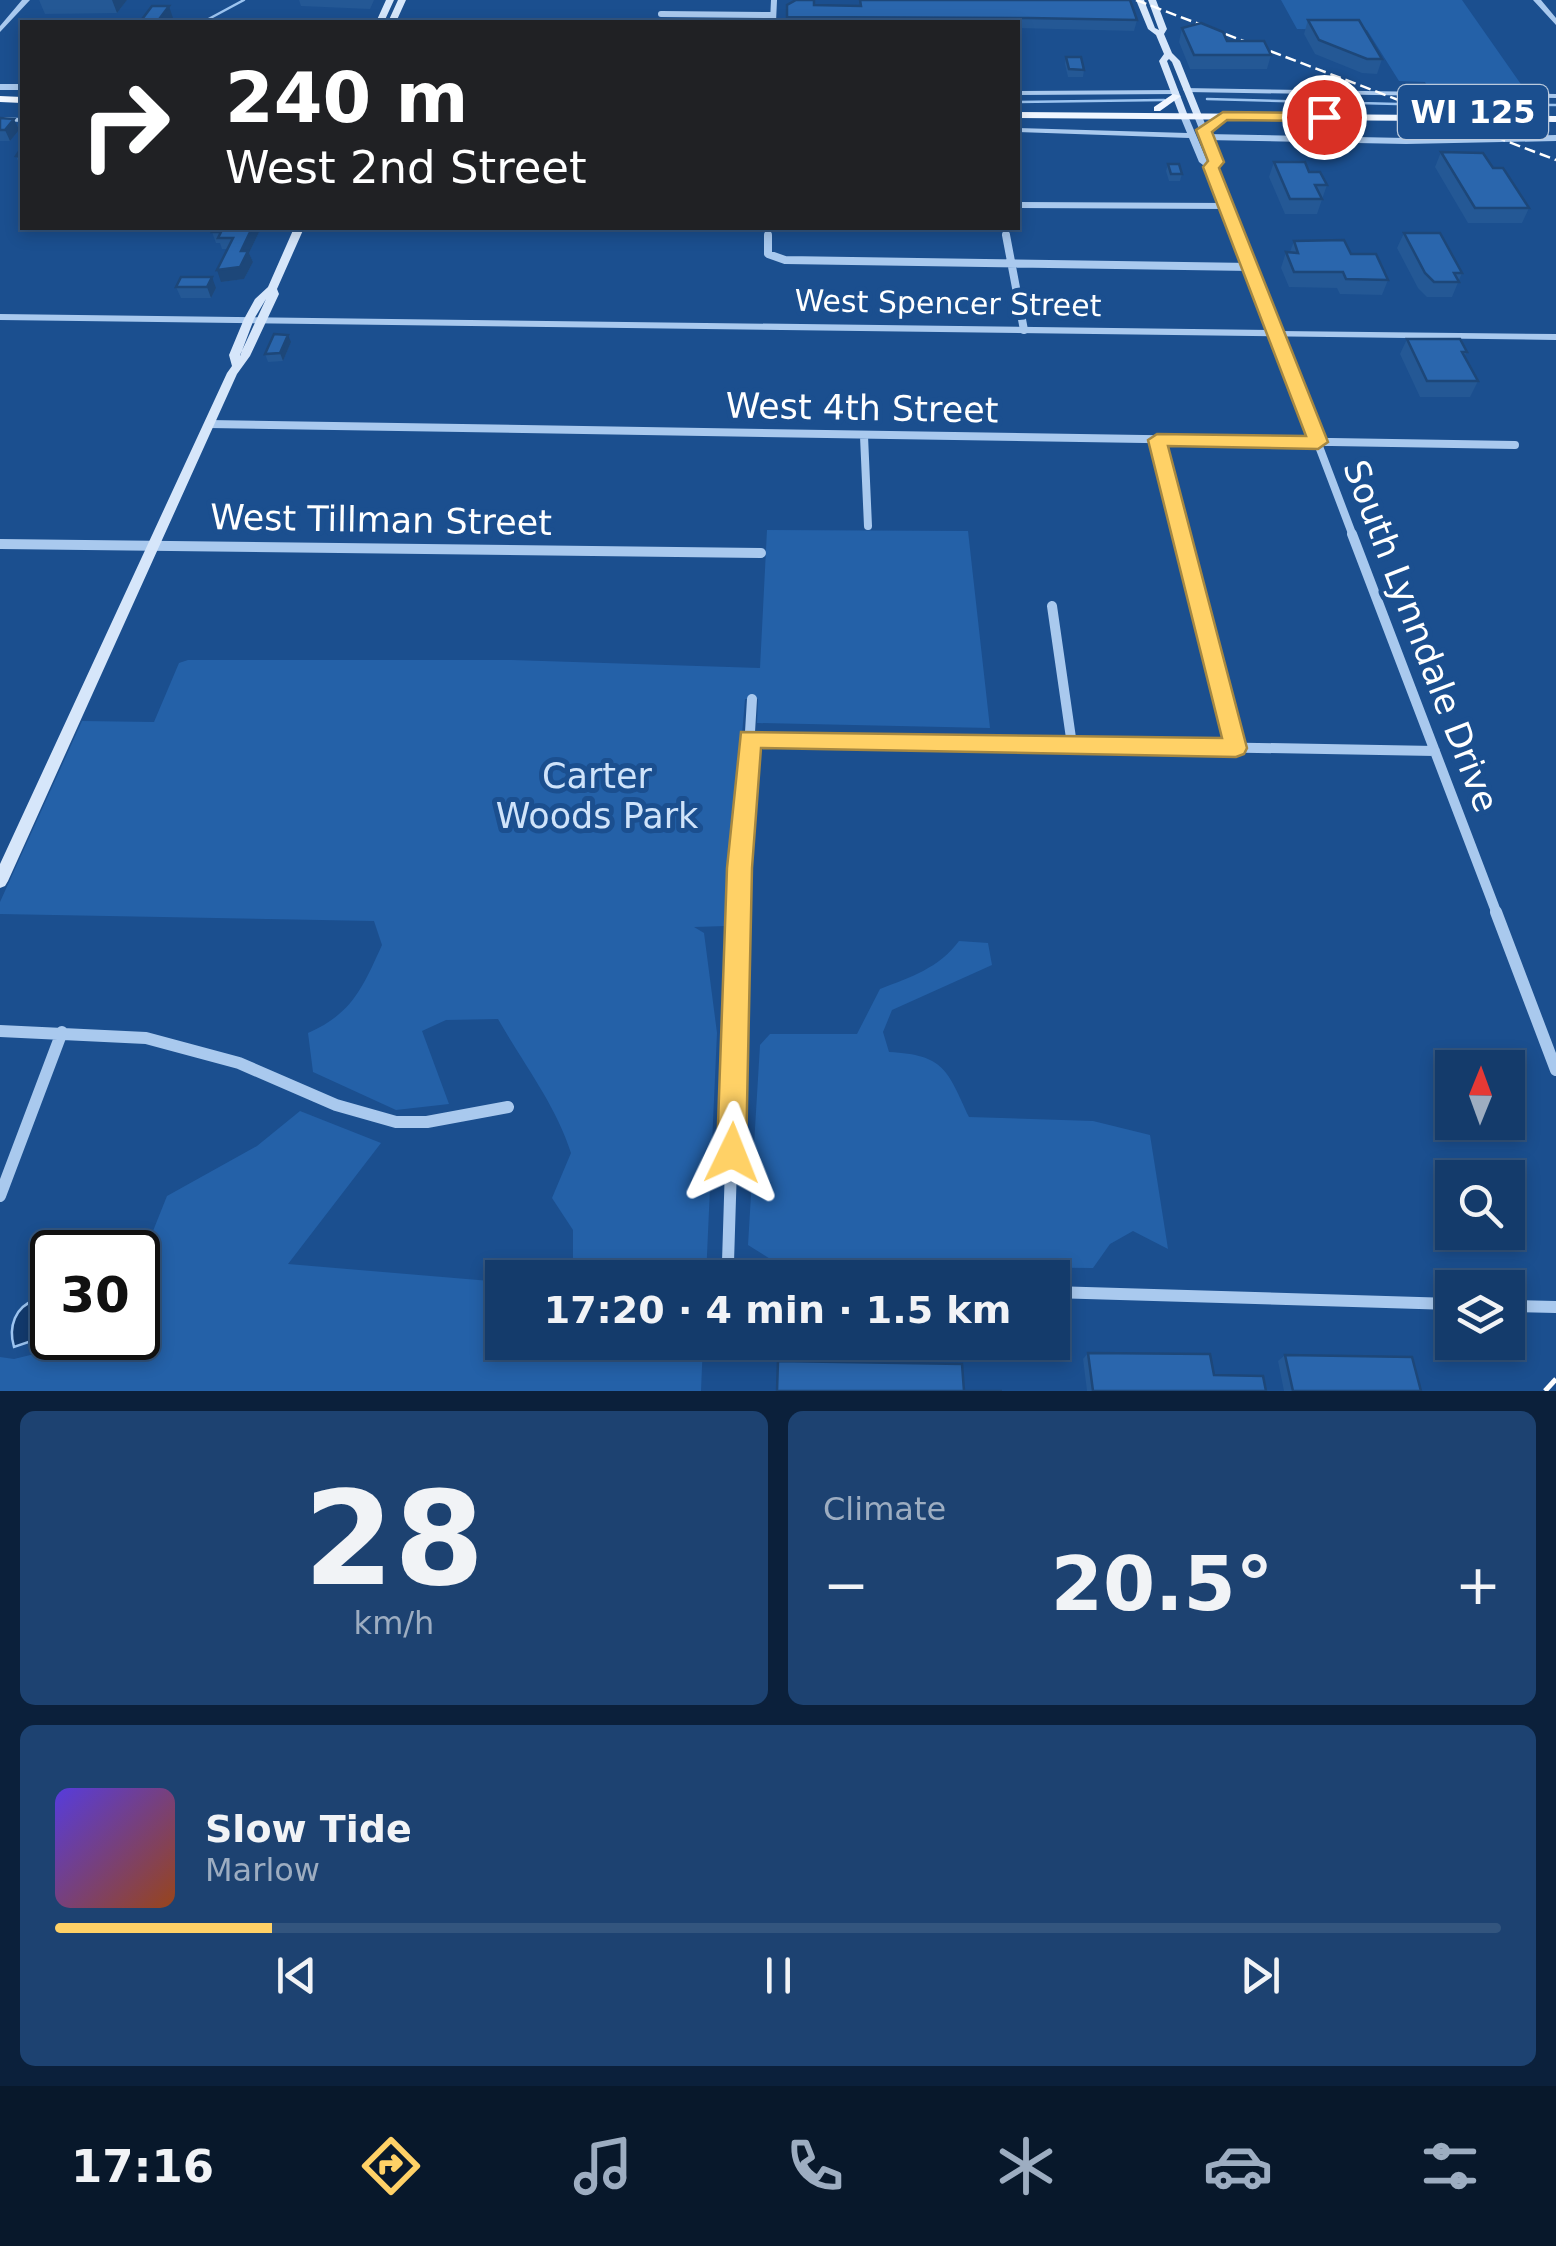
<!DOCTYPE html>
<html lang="en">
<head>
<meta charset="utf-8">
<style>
	:root { --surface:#143b6b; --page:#1d4271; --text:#f1f3f6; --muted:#9dadc1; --line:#33557e; --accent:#ffd166 }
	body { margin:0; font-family:"DejaVu Sans",sans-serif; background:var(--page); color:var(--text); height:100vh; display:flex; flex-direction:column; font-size:38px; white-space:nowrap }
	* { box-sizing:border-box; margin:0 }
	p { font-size:32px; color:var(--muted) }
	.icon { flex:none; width:55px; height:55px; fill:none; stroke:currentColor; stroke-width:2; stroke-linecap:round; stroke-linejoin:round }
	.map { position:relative; height:1391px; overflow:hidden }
	.side { display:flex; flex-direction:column; gap:20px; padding:20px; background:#0b203b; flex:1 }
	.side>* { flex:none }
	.guide { position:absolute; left:20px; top:20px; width:1000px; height:210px; border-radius:0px; box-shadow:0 5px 15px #0003,0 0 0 2px var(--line); background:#202124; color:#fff; overflow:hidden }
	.needle { width:65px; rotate:1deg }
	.fabs { position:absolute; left:1435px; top:1050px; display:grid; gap:20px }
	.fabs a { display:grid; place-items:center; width:90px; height:90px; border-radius:0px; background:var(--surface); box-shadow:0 5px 15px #0003,0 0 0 2px var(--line); font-size:50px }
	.speed { position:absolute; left:30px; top:1230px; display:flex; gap:20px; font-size:50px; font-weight:700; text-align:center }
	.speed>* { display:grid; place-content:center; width:130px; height:130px; border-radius:50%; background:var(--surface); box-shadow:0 5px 15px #0003,0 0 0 2px var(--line); line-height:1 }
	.speed .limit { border:5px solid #111; border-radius:15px; background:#fff; color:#111 }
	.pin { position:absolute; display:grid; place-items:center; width:85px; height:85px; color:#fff; margin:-42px; border:5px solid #fff; border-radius:50%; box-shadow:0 2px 10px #0007 }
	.me { position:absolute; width:110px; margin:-55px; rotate:2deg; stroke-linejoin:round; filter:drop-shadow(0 0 8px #0008) }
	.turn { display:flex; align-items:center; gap:35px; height:210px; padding:0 40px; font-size:45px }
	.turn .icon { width:130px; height:130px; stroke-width:2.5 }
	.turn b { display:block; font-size:70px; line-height:85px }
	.big { font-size:75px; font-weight:800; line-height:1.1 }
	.side .card { flex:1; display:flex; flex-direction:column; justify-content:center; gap:15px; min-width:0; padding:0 35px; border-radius:15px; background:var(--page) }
	.side .dial { align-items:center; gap:0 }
	.dial b { font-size:130px; line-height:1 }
	.song { display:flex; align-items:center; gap:30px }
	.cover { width:120px; height:120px; border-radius:15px; background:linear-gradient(135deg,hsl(250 70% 55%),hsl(20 70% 35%)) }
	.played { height:10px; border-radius:5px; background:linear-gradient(90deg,var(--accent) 15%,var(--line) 15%) }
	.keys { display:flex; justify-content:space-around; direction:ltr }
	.heat { display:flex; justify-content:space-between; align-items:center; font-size:55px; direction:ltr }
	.side .tiles { flex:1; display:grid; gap:20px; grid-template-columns:1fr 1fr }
	.card:last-child { grid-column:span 2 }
	.trip { position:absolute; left:485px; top:1260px; width:585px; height:100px; border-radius:0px; background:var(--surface); box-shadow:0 5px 15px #0003,0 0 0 2px var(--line); font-weight:800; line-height:100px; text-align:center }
	.menu { display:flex; height:160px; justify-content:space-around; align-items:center; background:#08182b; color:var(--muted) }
	.menu .icon { width:70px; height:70px }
	.menu .active { color:var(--accent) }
	.menu b { font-size:45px; color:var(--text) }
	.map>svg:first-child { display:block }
</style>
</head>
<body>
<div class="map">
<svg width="1556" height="1391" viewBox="0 0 1556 1391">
	<rect width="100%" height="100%" fill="#1b4f8f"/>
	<path fill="#2461a8" d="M1281 0H1462L1525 90 1428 88 1425 82 1399 81 1367 30 1297 29Z
		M767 530 968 531 990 728 757 723 758 699H745L726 926 694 927 704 933 717 1033 706 1277H573V1230L552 1198 571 1153C556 1105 523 1063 498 1019L446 1020 422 1031 449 1104 396 1110 313 1072 308 1033C352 1014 363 987 382 945L374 921 0 914V902L82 721 154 722 179 663 188 660H512L760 668Z
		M959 941 988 943 992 965 892 1010 883 1032 889 1052C945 1055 947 1070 969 1117L1093 1121 1150 1135 1168 1249 1133 1231 1110 1244 1093 1268 788 1265 775 1262 748 1245 760 1045 770 1034H857L880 989C911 977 939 968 959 941Z
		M300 1111 381 1143 288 1264 502 1282V1342L703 1343 701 1391H0V1357L14 1359 75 1344 81 1338H138V1253L153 1231 167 1196 257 1146Z"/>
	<path fill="#123a6d" stroke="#9cc4f0" stroke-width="2.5" d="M36 1300 52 1301V1334L14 1347C8 1327 15 1306 36 1300Z"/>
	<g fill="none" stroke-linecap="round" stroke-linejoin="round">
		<path stroke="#9cc4f0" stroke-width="2.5" d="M203 22 244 0
			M1207 99 1397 104
			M1018 102 1164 100
			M1452 104 1556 105"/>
		<path stroke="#a9c9ee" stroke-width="6" d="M661 14 773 15
			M773 22 774 0
			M0 87H22
			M1206 137 1406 141 1556 138
			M1018 205 1227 206
			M768 228V237
			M1005 228 1007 237"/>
		<path stroke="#a9c9ee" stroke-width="8" d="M768 235V254L785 260 1251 267
			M1006 235 1024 330
			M1276 333 1353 536
			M209 424 1515 445
			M864 436 868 526
			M1157 440 1182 536"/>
		<path stroke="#a9c9ee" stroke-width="10" d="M1181 534 1236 748
			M1352 534 1497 914
			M0 544 761 553
			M1052 606 1072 745
			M750 739 1435 751
			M739 914 752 699"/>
		<path stroke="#a9c9ee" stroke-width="12" d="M1496 912 1556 1070
			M0 1031 146 1038 239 1063 336 1105 396 1122H427L508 1107
			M0 1196 62 1032
			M732 1278 728 1262 739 912
			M1052 1292 1452 1304
			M1508 1306 1556 1307"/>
		<path fill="#a9c9ee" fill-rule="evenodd" d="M22 0H30L0 32V26Z
			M1533 0H1541L1556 18V25Z
			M1184 88 1556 94V98L1187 92 1183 90Z
			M1175 90 1179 92 1178 94 1018 95V91Z
			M1181 114 1188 116 1207 161 1210 163 1212 162 1194 116 1198 114 1202 116 1220 162 1215 167 1280 331 1556 334V340L0 320V314L1270 330 1207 168 1199 162 1189 138 1018 132V128L1187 133 1180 116Z
			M0 117 22 118V122L0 121Z"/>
		<path fill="#d6e6fa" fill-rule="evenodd" d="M386 0H394L384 22H376Z
			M398 0H406L396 22H388Z
			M1136 0H1144L1155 28 1159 30 1148 0H1156L1167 29 1164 34 1172 53 1180 61 1202 116 1201 118 1194 116 1172 62 1169 59 1167 61 1188 116 1184 119 1180 116 1159 61 1164 54 1156 35 1148 29Z
			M294 228H304L277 289 279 294 250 356 237 374 8 881 5 886 0 888V864L227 373 232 366 229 355 244 319 255 299 268 287ZM266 299 240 355V356L254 319Z"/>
		<path fill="#f0f6ff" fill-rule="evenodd" d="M1173 94 1181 96 1160 111H1154V107Z
			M0 96 22 97V103L0 102Z
			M1018 112 1556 116V122L1018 118Z"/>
		<path stroke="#fff" stroke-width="2.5" stroke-dasharray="11 5" stroke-linecap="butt" d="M1136 0 1556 160"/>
		<path stroke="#fff" stroke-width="5" stroke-dasharray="22 10" stroke-linecap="butt" d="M1545 1391 1556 1379"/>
	</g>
	<path fill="#245895" d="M39 0H127L117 13 45 14Z
		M299 0H374L370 9 301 6Z
		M860 0H1130L1137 20 1134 31 1018 28V22H787V5L860 6Z
		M1308 20 1382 59 1377 74 1362 73 1315 54 1304 34Z
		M1182 28 1271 55 1267 69H1190L1179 42Z
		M1066 57 1084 70 1083 77H1068L1065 64Z
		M0 118 19 130 10 141H0Z
		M22 147V171L16 156Z
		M1441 152 1493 168 1529 208 1522 223H1468L1435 167Z
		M1274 162 1309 172 1327 185 1317 214H1285L1269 177Z
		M1168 164 1182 174 1180 181H1169L1166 171Z
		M261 228 249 253 253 262 244 279 221 282 228 249H222L220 243H216L212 232Z
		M1404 233 1462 273 1452 297H1427L1418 288 1397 248Z
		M1294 241 1351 254 1388 280 1382 295 1340 294 1337 288 1289 287 1281 268 1286 252H1290Z
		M181 277 216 288 211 298H181L176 287Z
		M1407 339 1467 352 1464 356 1478 381 1470 397H1420L1400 354Z
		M291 342 283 361 268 362 265 354Z
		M1088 1353 1214 1375 1266 1391H1087L1083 1359Z
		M1285 1355 1421 1391H1284L1278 1361Z"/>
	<path fill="#1d4779" d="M112 0H127L117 13Z
		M169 6 173 18 170 22H157Z
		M14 119 19 130 10 141 5 130Z
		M252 228H261L249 253 253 262 244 279 221 282 217 270 241 251Z
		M212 277 216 288 211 298 207 287Z
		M288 335 291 342 283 361 280 353Z"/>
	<path fill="#2a66ad" stroke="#1d4779" stroke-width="2.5" d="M796 0H814V5L861 6 860 0H1130L1137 20 1029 18 787 17V5Z
		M152 6H169L157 22H140Z
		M1308 20H1359L1382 59H1367L1319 40Z
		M1201 23 1223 32 1227 41H1264L1271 55H1194L1182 28Z
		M1066 57H1081L1084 70 1069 69Z
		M0 118 14 119 5 130H0Z
		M22 147V157L16 156Z
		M1441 152 1483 153 1493 168H1503L1529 208H1475Z
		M1274 162H1305L1309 172H1320L1327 185H1315L1322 199H1290Z
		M1168 164H1179L1182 174H1171Z
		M214 228H252L241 251H248L240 267 217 270 233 238H218L221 232H212Z
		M1404 233H1440L1462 273H1454L1459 282H1434L1425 273Z
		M1344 240 1351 254H1376L1388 280 1346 279 1343 272H1294L1286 252 1298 253 1294 241Z
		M181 277H212L207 287H176Z
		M274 334 288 335 280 353 265 354Z
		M1407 339H1460L1467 352H1462L1478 381H1427Z
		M1088 1353 1210 1354 1214 1375 1263 1376 1266 1391H1093Z
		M1285 1355 1412 1357 1421 1391H1293Z
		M778 1361 962 1364 964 1391H1002H777Z"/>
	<path fill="#ffd166" stroke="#a68842" stroke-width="2.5" d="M1223 112 1324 113 1331 117 1324 121 1227 120 1212 132 1224 162 1219 168 1328 442 1318 449 1168 446 1247 748 1244 754 1236 757 761 748 752 868 746 1153 742 1163 732 1167 721 1163 717 1153 727 868 741 732 1222 738 1148 440 1157 434 1306 436 1203 167 1208 161 1196 130Z"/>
	<g text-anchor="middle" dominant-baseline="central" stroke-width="10" stroke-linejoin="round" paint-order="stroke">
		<g font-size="30" fill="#fff" stroke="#1b4f8f">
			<text transform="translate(948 303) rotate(1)">West Spencer Street</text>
		</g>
		<rect fill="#1b4f8f" stroke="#bbcadd" stroke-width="2.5" x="1398" y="85" width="150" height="54" rx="8"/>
		<g font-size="32" font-weight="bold" fill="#fff">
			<text x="1473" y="112">WI 125</text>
		</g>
		<g font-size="35" fill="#fff" stroke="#1b4f8f">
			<text transform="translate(862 408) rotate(1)">West 4th Street</text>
			<text transform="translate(381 520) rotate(1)">West Tillman Street</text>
			<text transform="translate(1421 636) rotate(69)">South Lynndale Drive</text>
		</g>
		<g font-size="35" fill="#cfe3fa" stroke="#1b4f8f">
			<text x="597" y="776">Carter<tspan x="597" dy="40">Woods Park</tspan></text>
		</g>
	</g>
</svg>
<div class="fabs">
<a><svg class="needle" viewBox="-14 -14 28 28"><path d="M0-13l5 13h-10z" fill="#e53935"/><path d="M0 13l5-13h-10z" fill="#9dadc1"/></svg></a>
<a><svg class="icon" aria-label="search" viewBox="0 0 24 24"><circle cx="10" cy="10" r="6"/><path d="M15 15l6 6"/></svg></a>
<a><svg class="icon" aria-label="layers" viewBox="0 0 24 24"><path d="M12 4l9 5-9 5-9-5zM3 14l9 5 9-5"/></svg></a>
</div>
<div class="speed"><div class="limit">30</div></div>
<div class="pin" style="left:1324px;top:117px;background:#d93025"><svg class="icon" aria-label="arrive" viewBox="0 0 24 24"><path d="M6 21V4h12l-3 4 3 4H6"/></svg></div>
<svg class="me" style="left:732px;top:1153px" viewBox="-20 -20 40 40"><path d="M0-17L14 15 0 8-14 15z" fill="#ffd166" stroke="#fff" stroke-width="4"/></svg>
<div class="trip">17:20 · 4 min · 1.5 km</div>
<div class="guide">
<div class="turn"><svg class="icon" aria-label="right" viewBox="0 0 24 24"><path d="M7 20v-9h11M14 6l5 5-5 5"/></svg><div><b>240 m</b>West 2nd Street</div></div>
</div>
</div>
<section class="side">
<div class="tiles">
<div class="card dial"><b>28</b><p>km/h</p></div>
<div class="card"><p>Climate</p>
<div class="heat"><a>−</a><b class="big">20.5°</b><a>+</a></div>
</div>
<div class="card">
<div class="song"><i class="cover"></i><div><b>Slow Tide</b><p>Marlow</p></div></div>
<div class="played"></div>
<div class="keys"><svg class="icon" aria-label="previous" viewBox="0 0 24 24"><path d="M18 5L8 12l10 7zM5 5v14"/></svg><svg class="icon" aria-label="pause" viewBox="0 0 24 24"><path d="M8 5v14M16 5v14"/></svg><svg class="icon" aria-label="next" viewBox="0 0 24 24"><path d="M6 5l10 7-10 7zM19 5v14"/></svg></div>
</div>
</div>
</section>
<nav class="menu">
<b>17:16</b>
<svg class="icon active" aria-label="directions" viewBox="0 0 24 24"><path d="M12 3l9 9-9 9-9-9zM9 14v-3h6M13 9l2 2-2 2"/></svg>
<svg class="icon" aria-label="music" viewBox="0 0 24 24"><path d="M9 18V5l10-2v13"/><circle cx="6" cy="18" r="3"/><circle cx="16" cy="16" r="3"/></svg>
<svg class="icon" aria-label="phone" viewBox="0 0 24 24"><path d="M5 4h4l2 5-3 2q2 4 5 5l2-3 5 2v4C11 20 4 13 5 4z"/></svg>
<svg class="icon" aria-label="climate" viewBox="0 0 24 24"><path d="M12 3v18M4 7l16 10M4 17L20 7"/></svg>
<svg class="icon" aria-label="car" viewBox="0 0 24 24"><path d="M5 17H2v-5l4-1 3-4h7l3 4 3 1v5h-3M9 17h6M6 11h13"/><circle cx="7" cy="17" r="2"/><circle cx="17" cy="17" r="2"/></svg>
<svg class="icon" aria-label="filters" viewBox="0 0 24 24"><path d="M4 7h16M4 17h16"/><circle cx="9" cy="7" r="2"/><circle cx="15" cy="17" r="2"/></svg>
</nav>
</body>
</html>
